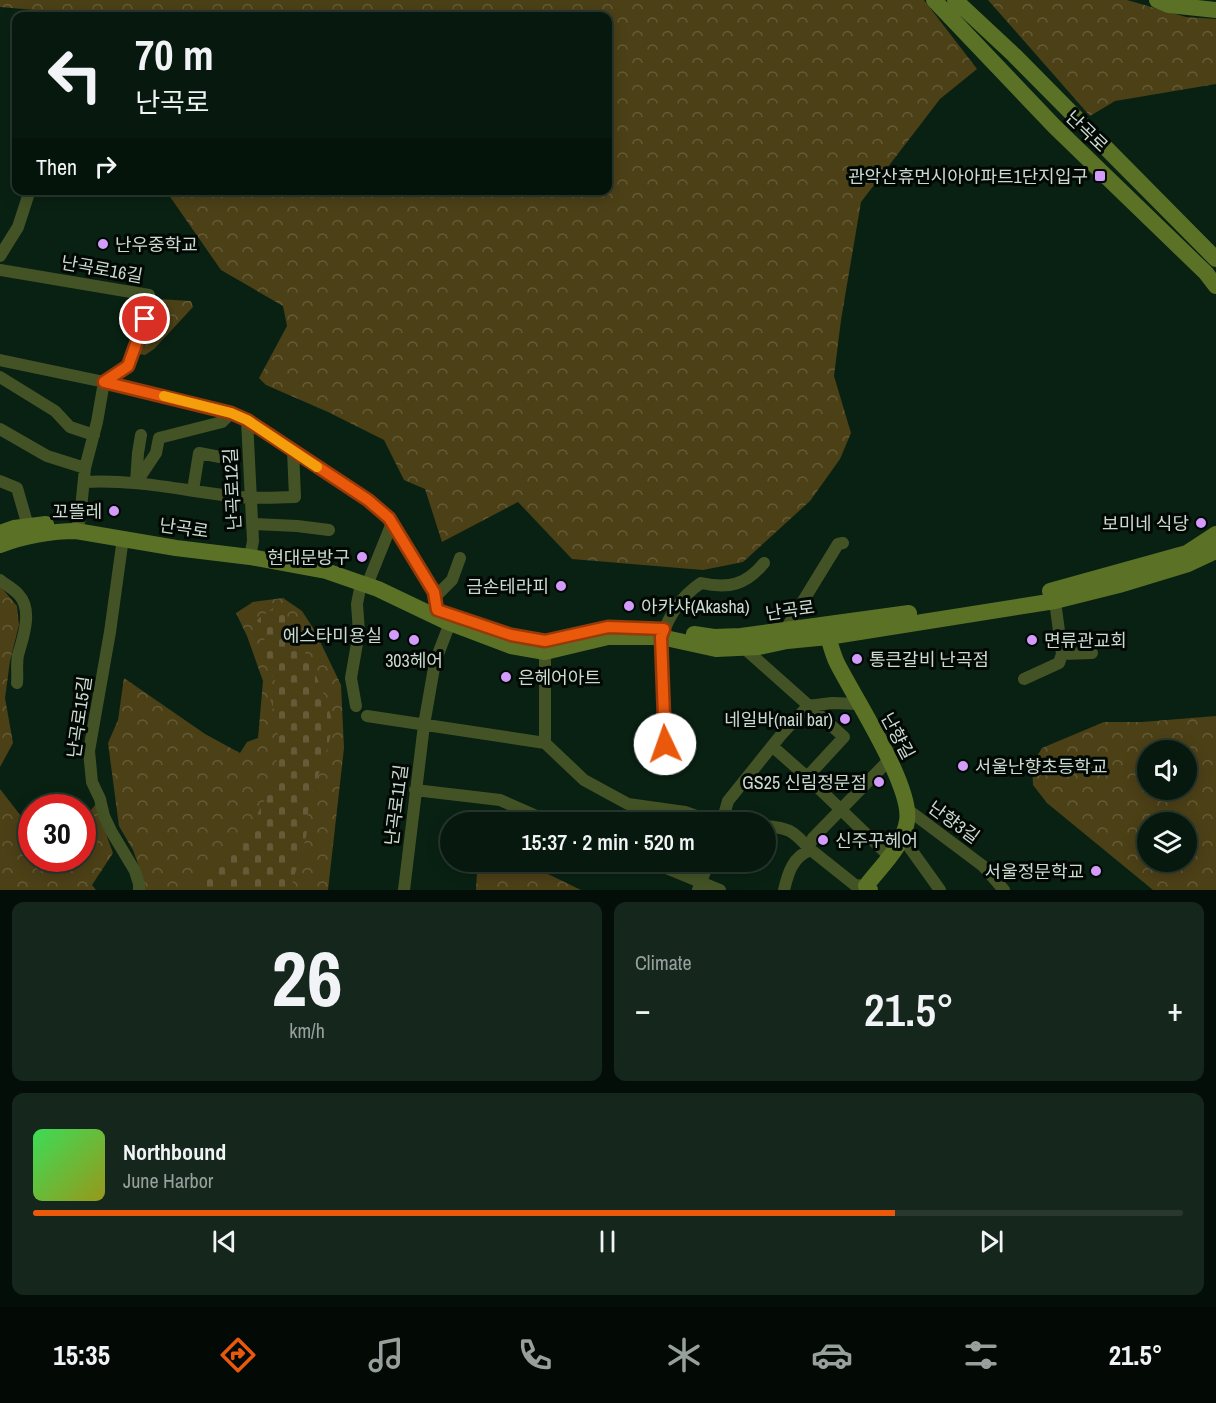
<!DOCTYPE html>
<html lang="en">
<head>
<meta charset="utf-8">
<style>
	:root { --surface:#07190e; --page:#15261c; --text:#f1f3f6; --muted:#98a09e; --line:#28382e; --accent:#ea580c }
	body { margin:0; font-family:"Archivo Narrow","Noto Sans KR",sans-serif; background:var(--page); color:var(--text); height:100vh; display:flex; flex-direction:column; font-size:22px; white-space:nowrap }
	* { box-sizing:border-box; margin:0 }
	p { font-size:20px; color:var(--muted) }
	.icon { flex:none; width:33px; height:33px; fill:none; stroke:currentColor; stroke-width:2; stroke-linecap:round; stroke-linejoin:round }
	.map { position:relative; height:890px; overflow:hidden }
	.drawer { display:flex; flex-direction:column; gap:12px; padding:12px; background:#040e08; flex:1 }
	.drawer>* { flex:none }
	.guide { position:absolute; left:12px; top:12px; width:600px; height:183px; border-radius:12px; box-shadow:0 3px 15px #0003,0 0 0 2px var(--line); background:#07190e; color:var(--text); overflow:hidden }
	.controls { position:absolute; left:1137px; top:740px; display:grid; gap:12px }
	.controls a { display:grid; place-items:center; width:60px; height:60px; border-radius:50%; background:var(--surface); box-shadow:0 3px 15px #0003,0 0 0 2px var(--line); font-size:30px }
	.speed { position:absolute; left:18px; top:794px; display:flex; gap:12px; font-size:30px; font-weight:700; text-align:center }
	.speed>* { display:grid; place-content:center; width:78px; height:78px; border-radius:50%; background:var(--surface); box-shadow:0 3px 15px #0003,0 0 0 2px var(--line); line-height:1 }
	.speed .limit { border:9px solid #d22; background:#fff; color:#111 }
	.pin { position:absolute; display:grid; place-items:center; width:51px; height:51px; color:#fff; margin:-26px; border:3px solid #fff; border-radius:50%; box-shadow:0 2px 6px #0007 }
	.me { position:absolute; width:66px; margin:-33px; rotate:357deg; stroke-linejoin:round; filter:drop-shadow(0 0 4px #0008) }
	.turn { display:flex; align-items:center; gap:21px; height:126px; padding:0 24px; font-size:27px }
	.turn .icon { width:78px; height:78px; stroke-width:2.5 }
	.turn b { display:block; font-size:42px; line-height:51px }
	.then { display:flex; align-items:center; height:57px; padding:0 24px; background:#0003; gap:12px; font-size:22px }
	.big { font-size:45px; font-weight:600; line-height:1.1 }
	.drawer .card { flex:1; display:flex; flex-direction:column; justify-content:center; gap:9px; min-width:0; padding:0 21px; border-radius:12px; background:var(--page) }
	.drawer .dial { align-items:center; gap:0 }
	.dial b { font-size:78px; line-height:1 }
	.song { display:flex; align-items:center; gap:18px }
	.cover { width:72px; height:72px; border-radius:9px; background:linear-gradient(135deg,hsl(130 70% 55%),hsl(60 70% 35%)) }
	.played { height:6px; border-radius:3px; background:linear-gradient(90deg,var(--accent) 75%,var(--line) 75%) }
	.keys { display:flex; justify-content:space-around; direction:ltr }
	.heat { display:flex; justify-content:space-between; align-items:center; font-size:33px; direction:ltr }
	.drawer .tiles { flex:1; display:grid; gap:12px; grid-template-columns:1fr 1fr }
	.card:last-child { grid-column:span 2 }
	.trip { position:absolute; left:440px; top:812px; width:336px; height:60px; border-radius:30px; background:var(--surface); box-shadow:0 3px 15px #0003,0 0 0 2px var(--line); font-weight:600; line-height:60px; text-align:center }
	.tab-bar { display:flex; height:96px; justify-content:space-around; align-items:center; background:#030a06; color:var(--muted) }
	.tab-bar .icon { width:42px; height:42px }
	.tab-bar .active { color:var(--accent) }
	.tab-bar b { font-size:27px; color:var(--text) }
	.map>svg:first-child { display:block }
</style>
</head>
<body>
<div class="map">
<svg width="1216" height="890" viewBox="0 0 1216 890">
	<defs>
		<pattern id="forest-crowns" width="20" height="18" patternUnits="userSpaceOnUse" patternTransform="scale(1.5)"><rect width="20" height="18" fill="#4c4017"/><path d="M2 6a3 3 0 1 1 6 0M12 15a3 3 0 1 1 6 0" fill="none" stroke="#655b38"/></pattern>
		<pattern id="cemetery-stones" width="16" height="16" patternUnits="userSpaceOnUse" patternTransform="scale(1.5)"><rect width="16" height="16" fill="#4c4017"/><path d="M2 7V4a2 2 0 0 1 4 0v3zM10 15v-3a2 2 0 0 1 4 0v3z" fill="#655b38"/></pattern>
	</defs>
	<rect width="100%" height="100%" fill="#092113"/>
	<path fill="url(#forest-crowns)" fill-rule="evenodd" d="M0 0H924L977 69 940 99 861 202 841 320 834 376 851 433 840 459 810 501 743 562 703 570 572 559 518 502 442 542 425 489 404 480 384 440 328 412 266 385 259 378 287 326 283 306 221 270 166 191 608 190V16H46L34 10 0 7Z
		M988 0H1127L1186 17 1216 19V84L1115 101 1090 116Z
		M157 299 191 301 193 307 154 349 145 355 139 354Z
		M0 586 17 606 19 625 10 661 5 698 13 743 0 767Z
		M283 598 302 611 315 631 341 685 344 748 328 890H144L143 878 133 850 119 826 108 743 118 720 124 678 205 734 240 753 247 742 258 738 263 681 247 636 236 613 253 602Z
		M1216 716V890H1153L1047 803 1033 785 1032 764 1042 748 1104 722H1142ZM1148 750H1186V789H1148ZM1148 822H1186V861H1148Z
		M0 789 31 829 32 858H82L83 820 100 799 102 823 113 853 92 885 96 890H0Z
		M486 861H521L581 890H476L477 872Z"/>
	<path fill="url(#cemetery-stones)" d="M273 608 282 610C294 627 333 706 332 724 331 746 316 778 310 800 306 813 309 828 305 841 301 858 294 873 291 890H188L220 861 243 844 276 776 278 722 270 698 275 680 269 672 264 636 257 620Z"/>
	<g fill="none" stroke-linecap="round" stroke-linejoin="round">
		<path stroke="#445326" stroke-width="12" d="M0 256 18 227 30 190
			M0 270 149 295 145 319 128 366 104 382 97 422 85 468 80 519 76 531
			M0 360 109 383 231 413 247 420 368 500 389 517 434 593 439 619
			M0 377 55 411 70 427 94 435
			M247 420 253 541 250 557
			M0 429 47 456 85 468
			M0 481 17 488 28 526
			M84 482C134 479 181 490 230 496 251 499 273 498 295 497L293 450
			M136 482 138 453 141 435
			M136 483 156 453 159 438 222 422 231 413
			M193 490 199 453 220 457
			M252 524 297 526 329 530
			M123 538 110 632 89 751 92 782 100 799 104 816 111 831 135 871 139 884V890
			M0 580C6 585 14 589 19 595 33 610 23 638 18 655 16 664 18 674 17 683
			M367 585 392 523
			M435 597 452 580 460 558
			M788 637 789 624 838 544 843 543
			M744 648 844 737 807 777 772 746
			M545 652V743L584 780 628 804 685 812 702 818 723 819 736 822
			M1062 654 1092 653
			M1024 679 1059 663 1062 654 1055 601
			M356 706 351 678 359 632 357 604 361 583
			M367 716 545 743
			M666 764 661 637C670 615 680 597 701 583 729 589 746 585 764 563
			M807 777 890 857
			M415 790 500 800 550 822
			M907 809 983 866 1004 890
			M722 822 728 801 781 735 808 706 832 703 859 704
			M765 826C792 828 793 832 811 850
			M902 837 940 890
			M808 848 813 838 889 760
			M649 861 720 890
			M404 890 424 725 435 662 450 623
			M698 890 709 861
			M784 890C788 873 793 856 811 850L855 885 866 886"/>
		<path stroke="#5b7226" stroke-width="16" d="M934 0 1055 127 1206 273 1216 286
			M955 0 1014 55 1216 259
			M1157 0 1169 5 1216 10
			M0 533 14 528 46 524
			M0 545C23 536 52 531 76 531L176 548 250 557 326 571 378 589 445 621 511 646 545 652 608 637H661L716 649 759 647 787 641 828 637 1055 601 1119 585 1188 564 1216 551
			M1050 591 1187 553 1216 534
			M694 634 714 637 741 636 909 613
			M828 637C831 646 833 655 837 663 854 697 913 787 907 821 903 847 881 866 866 886L870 890"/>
	</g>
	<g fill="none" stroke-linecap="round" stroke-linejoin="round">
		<defs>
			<path id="route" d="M145 319 128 366 104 382 231 413 247 420 368 500 389 518 434 592 437 610 511 635 545 641 608 627 664 629 661 637 665 744"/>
		</defs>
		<use href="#route" stroke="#983908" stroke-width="15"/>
		<use href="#route" stroke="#ea580c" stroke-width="10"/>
		<path stroke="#f59e0b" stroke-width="10" d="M164 396 231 413 247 420 317 467"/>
	</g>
	<g fill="#d39cfc" stroke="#020804" stroke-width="2">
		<rect x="1094" y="170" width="12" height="12" rx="3"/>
		<circle cx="103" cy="244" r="6"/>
		<circle cx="114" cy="511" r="6"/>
		<circle cx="1201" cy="523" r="6"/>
		<circle cx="362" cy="557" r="6"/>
		<circle cx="561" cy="586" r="6"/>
		<circle cx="629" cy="606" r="6"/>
		<circle cx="394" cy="635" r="6"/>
		<circle cx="414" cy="640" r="6"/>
		<circle cx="1032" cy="640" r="6"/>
		<circle cx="857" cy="659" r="6"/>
		<circle cx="506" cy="677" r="6"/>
		<circle cx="845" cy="719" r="6"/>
		<circle cx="963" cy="766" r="6"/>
		<circle cx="879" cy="782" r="6"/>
		<circle cx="823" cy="840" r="6"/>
		<circle cx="1096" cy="871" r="6"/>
	</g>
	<g text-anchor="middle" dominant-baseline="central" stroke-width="6" stroke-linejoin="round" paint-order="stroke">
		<g font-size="18" fill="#ccdad0" stroke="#020804">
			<text transform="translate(1087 131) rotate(44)">난곡로</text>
			<text transform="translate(102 269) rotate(10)">난곡로16길</text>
			<text transform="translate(232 489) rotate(-93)">난곡로12길</text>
			<text transform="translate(184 528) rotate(8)">난곡로</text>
			<text transform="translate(790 610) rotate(-8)">난곡로</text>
			<text transform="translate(79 717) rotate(-82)">난곡로15길</text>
			<text transform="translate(898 736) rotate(62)">난향길</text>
			<text transform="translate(396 805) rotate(-83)">난곡로11길</text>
			<text transform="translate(954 822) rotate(36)">난향3길</text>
		</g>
		<g font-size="18" fill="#ccdad0" stroke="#020804" text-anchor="end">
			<text x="1088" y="176">관악산휴먼시아아파트1단지입구</text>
			<text x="115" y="244" text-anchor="start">난우중학교</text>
			<text x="102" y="511">꼬뜰레</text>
			<text x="1189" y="523">보미네 식당</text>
			<text x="350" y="557">현대문방구</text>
			<text x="549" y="586">금손테라피</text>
			<text x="641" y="606" text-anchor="start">아카샤(Akasha)</text>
			<text x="382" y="635">에스타미용실</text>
			<text x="1044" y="640" text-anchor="start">면류관교회</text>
			<text x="869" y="659" text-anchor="start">통큰갈비 난곡점</text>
			<text x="414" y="660" text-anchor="middle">303헤어</text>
			<text x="518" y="677" text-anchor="start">은헤어아트</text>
			<text x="833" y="719">네일바(nail bar)</text>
			<text x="975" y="766" text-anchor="start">서울난향초등학교</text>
			<text x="867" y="782">GS25 신림정문점</text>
			<text x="835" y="840" text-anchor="start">신주꾸헤어</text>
			<text x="1084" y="871">서울정문학교</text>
		</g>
	</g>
</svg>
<div class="controls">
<a><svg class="icon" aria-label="sound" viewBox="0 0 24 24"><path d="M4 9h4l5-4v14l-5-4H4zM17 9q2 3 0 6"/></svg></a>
<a><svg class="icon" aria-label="layers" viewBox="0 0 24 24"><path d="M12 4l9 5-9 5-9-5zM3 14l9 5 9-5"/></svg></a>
</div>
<div class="speed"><div class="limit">30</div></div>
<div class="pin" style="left:145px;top:319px;background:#d93025"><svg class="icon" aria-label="arrive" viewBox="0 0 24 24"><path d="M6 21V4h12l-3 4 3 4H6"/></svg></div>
<svg class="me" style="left:665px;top:744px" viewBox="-20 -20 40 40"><circle r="19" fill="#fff"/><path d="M0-13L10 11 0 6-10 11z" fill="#ea580c"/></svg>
<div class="trip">15:37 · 2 min · 520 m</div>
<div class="guide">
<div class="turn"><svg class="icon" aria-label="left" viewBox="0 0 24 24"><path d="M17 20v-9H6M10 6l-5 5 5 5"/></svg><div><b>70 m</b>난곡로</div></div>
<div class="then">Then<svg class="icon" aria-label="right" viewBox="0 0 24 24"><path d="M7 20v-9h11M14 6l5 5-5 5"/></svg></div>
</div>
</div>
<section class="drawer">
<div class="tiles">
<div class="card dial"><b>26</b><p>km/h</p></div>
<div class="card"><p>Climate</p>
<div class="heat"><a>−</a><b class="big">21.5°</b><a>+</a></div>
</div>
<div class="card">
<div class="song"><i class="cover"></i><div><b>Northbound</b><p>June Harbor</p></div></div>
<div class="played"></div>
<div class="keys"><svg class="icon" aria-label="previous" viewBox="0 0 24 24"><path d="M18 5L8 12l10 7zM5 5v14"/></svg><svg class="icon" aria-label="pause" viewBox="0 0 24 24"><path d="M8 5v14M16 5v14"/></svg><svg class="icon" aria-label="next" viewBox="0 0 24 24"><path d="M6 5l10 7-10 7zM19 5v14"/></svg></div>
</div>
</div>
</section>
<nav class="tab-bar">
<b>15:35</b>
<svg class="icon active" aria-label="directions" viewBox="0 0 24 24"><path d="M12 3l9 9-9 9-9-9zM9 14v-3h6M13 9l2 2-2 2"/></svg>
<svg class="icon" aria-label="music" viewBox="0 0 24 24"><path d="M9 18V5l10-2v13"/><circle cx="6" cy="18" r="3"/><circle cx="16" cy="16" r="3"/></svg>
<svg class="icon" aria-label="phone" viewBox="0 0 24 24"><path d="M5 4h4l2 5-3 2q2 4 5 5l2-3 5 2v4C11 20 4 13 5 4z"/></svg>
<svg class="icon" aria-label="climate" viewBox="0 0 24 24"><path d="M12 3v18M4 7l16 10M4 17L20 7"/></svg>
<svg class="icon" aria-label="car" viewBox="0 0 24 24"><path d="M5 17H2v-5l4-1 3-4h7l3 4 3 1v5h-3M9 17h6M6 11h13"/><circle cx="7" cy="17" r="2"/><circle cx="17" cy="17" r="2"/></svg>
<svg class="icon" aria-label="filters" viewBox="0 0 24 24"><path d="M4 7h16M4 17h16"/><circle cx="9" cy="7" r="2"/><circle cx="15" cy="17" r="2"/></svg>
<b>21.5°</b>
</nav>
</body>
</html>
